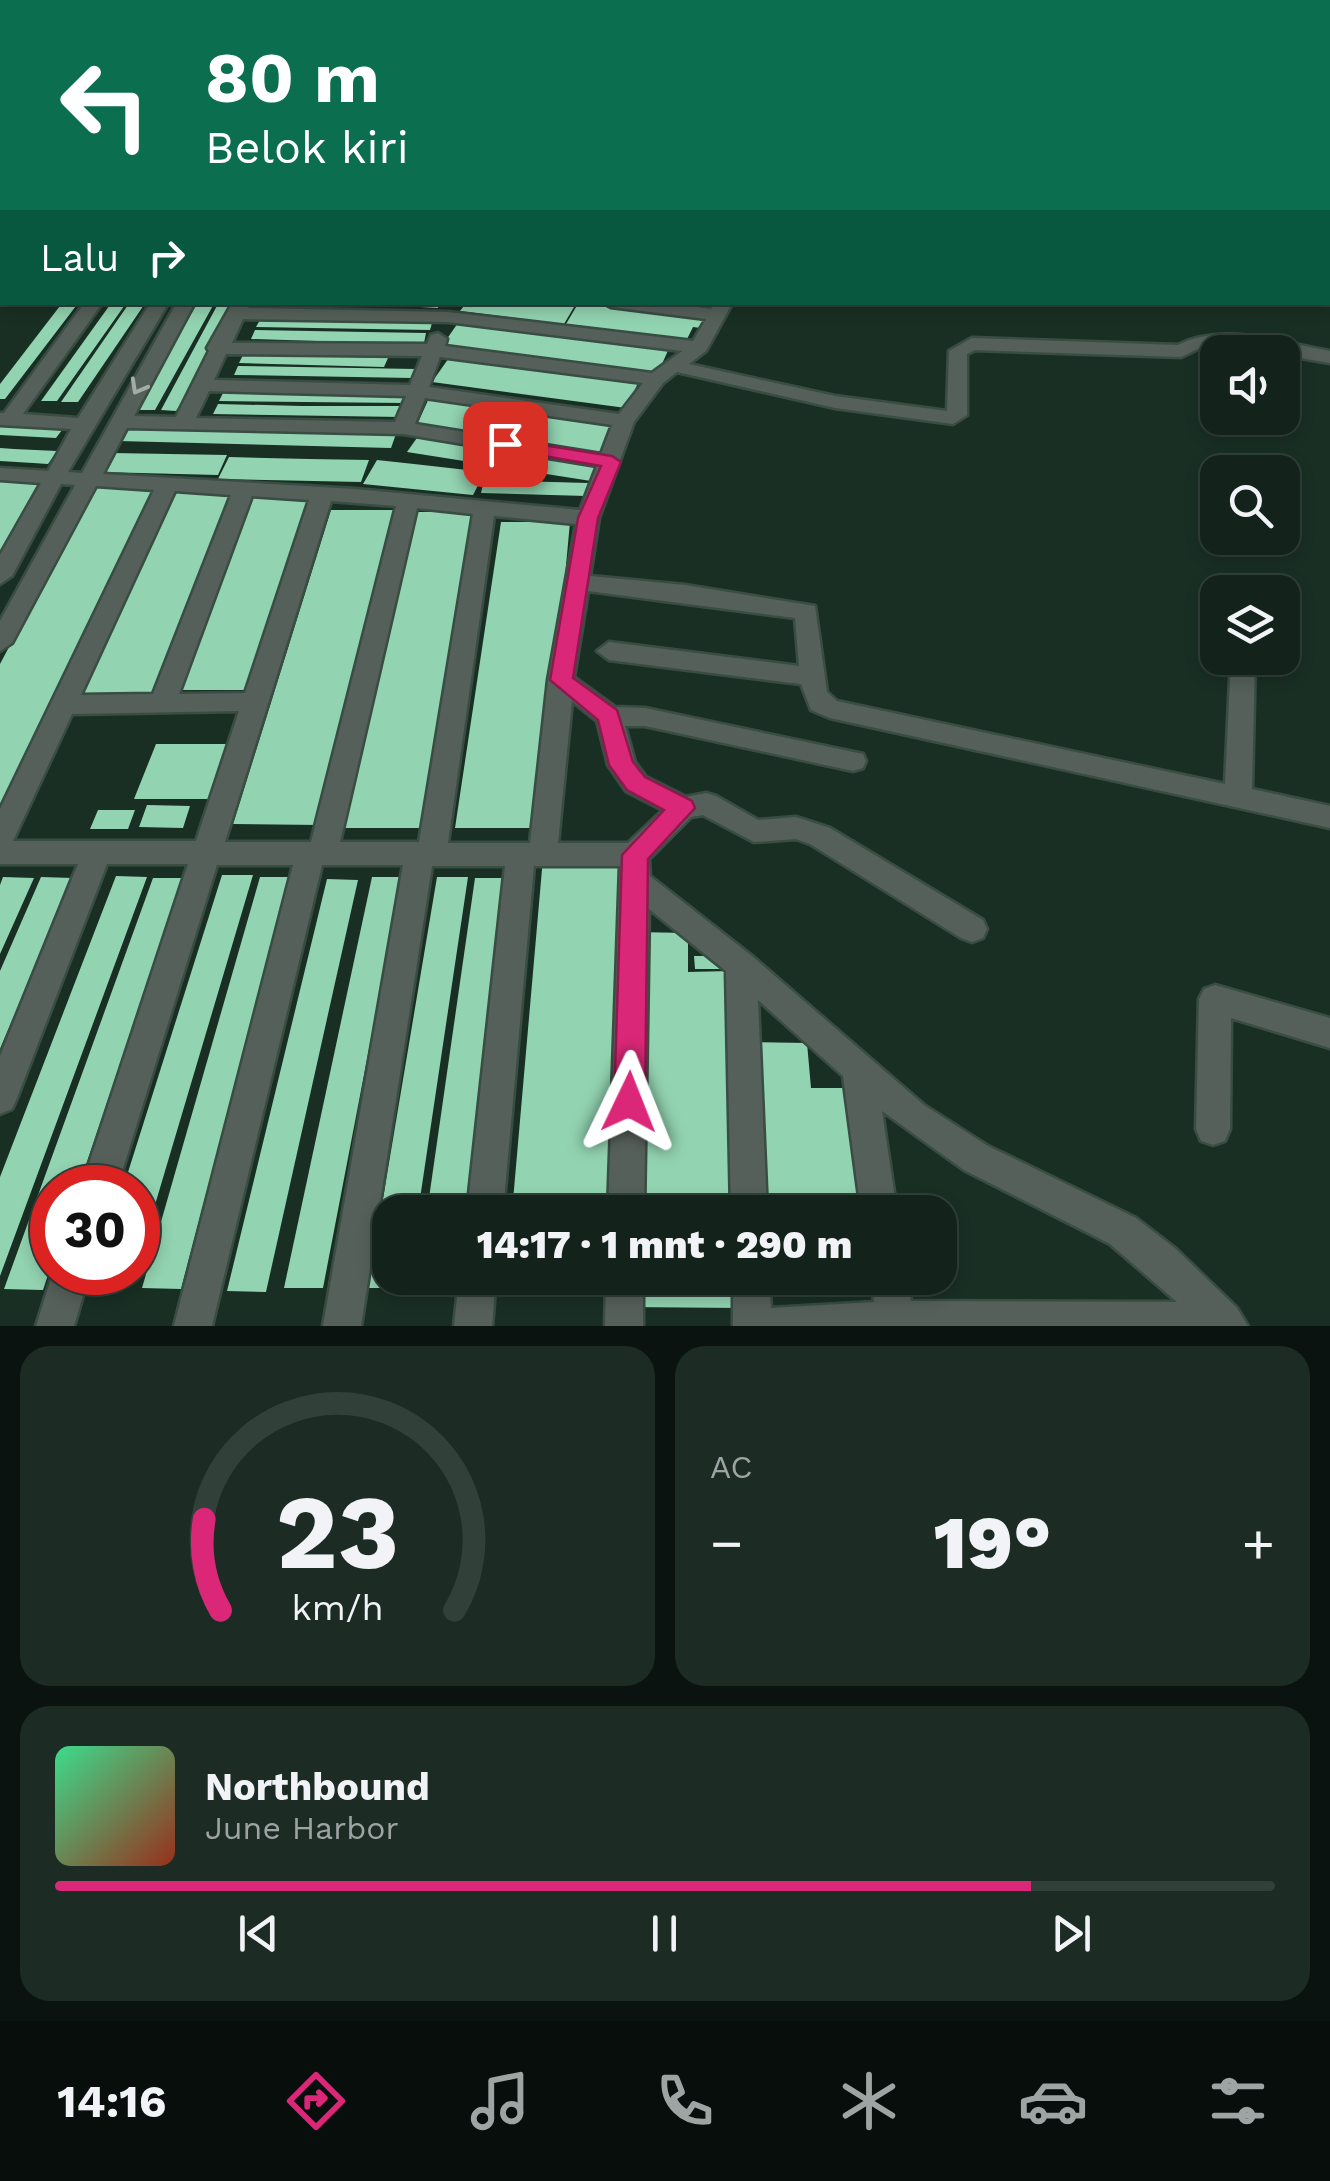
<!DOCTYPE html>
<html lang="id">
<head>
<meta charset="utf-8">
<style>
	:root { --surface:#13231b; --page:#1c2b24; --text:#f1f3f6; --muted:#9da4a3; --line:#32403a; --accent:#db2777 }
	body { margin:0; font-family:"Work Sans",sans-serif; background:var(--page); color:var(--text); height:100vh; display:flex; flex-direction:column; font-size:38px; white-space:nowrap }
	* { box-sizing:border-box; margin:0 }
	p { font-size:32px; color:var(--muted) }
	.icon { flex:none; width:55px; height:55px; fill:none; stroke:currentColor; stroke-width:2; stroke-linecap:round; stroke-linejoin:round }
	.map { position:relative; height:1326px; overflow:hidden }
	.panel { display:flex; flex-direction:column; gap:20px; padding:20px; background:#0a130f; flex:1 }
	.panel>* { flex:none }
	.top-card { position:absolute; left:0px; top:0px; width:1330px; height:305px; box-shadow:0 5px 15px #0003,0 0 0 2px var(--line); background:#0b6e4f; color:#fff; overflow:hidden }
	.buttons { position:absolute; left:1200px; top:335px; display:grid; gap:20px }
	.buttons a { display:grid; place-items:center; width:100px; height:100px; border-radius:20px; background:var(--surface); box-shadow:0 5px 15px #0003,0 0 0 2px var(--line); font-size:50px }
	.speed { position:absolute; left:30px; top:1165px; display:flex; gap:20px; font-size:50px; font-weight:700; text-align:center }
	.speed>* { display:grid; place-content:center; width:130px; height:130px; border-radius:50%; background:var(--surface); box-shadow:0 5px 15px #0003,0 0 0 2px var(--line); line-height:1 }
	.speed .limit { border:15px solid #d22; background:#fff; color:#111 }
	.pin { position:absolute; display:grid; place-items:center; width:85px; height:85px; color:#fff; margin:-42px; border-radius:20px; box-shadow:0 5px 15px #0006 }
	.me { position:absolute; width:110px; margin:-55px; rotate:2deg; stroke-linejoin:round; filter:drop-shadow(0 0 8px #0008) }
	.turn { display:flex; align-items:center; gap:35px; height:210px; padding:0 40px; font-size:45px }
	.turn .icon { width:130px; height:130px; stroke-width:2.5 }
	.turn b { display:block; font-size:70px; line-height:85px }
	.then { display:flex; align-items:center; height:95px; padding:0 40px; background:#0003; gap:20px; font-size:38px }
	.big { font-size:75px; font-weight:800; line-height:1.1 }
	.panel .card { flex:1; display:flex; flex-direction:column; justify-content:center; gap:15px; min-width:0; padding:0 35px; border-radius:30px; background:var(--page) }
	.panel .dial { align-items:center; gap:0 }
	.dial svg { height:260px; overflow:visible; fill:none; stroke:var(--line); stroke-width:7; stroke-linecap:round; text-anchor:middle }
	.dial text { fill:var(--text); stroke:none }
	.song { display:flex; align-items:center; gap:30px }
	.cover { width:120px; height:120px; border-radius:15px; background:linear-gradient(135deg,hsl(150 70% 55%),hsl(10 70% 35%)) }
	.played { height:10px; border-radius:5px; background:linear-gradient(90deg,var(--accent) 80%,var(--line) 80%) }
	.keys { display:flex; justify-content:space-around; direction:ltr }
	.heat { display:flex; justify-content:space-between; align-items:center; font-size:55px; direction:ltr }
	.panel .tiles { flex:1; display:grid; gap:20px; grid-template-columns:1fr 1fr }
	.card:last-child { grid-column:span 2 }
	.trip { position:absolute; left:372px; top:1195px; width:585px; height:100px; border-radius:30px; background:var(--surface); box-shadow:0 5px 15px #0003,0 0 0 2px var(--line); font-weight:800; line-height:100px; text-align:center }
	.menu { display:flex; height:160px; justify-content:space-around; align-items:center; background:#080e0b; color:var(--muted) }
	.menu .icon { width:70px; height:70px }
	.menu .active { color:var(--accent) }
	.menu b { font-size:45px; color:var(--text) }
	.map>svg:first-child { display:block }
</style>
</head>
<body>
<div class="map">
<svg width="1330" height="1326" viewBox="0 0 1330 1326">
	<rect width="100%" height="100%" fill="#192f24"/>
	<path fill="#92d3b1" d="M63 302H79L5 399H0V384Z
		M112 302H127L57 401H41Z
		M130 302H146L78 402H61Z
		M198 302H215L155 410H136Z
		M219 302H233L188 393 176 411 161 410Z
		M331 302H439L438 308Z
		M467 302H577L564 324 460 311Z
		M579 302H601L715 316 709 329 693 327 687 339 566 324Z
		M260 320 356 321 432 323 430 330 256 327Z
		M460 320 670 346 658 373 442 346Z
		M255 330 366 332 426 333 424 343H380L251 339Z
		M243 355H277L388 358 384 367 239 363Z
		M451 355 640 379 626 408 432 382Z
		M238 366 416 369 413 378 234 375Z
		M223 393 291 392 408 395 405 403 219 401Z
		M429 398 620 422 605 454 416 427Z
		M218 404 302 406H404L401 417 213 414Z
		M0 423 65 426 56 438 0 435Z
		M128 424 397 431 391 448 118 441Z
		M419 435 600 462 591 481 407 452Z
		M0 448 14 449 57 451 48 464 33 463 0 461Z
		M112 453 227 455 218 475 101 472Z
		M229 457 309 459 369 460 361 482 218 479Z
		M377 460 414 464 485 472 473 495 363 484Z
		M0 478H46L0 556Z
		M484 480 588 483 586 496 481 493Z
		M94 488H161L0 827V664Z
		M172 492H239L157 699H77Z
		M248 496 315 497 251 690H173Z
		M331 510H399L321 825 233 824Z
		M414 512H483L428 828H341Z
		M501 522H570L542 828H455Z
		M156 744H229L211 799H134Z
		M147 805 190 806 183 828 139 827Z
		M98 810H135L128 829H90Z
		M543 858H632L623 1212H512Z
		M222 875H253L138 1262V1188H123Z
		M116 876 147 877 0 1276V1177Z
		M3 877 34 878 0 954V885Z
		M41 877 72 878 0 1049V971Z
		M260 877H290L181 1289 142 1288Z
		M372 877H402L323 1288H284Z
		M437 877H468L418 1212H390V1278H409L407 1288H368Z
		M153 878H184L78 1188H52V1263L43 1290 4 1289Z
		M475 878H505L465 1212H427Z
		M327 879 358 880 266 1292 227 1291Z
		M635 932 688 933V972L730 971 740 1212H628Z
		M694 956H723V969H695Z
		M751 1042 807 1043 811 1088H856L870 1212H759Z
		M96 1272H135L132 1285 93 1284Z
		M418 1278H457L455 1289 416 1288Z
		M506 1278H621V1282L506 1281Z
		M627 1278H742L743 1308 626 1307Z
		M762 1278H877L879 1296H763Z"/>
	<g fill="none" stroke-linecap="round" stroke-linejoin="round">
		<defs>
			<path id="street" d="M538 0H614L615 2H537Z
				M755 0H767V2H755Z
				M932 0H944L945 2H933Z
				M975 0H987L988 2H976Z
				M1016 0H1028L1029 2H1017Z
				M1270 0H1314L1315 2H1272Z
				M1328 0H1330V8L1323 2Z
				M0 7 2 8V14L0 15Z
				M0 156H2V164H0Z
				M1328 195H1330V205H1328Z
				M1328 218H1330V228H1328Z
				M1328 246H1330V256H1328Z
				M85 302H103L23 414 78 418 151 302H169L68 472 82 473 177 302H195L134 416 176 417 209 351 207 348 233 302H251L248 308 448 312 693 341 706 319 611 307 602 302H660L711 309 715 302H733L706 351 689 364 835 396 947 411 949 351 972 338 1178 345C1223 322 1282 343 1330 351V363L1224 345 1204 346 1181 357 975 350 967 354V415L953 424 835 408 677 372 663 383 634 422 599 518 590 576 685 585 815 606 827 692 837 701 1225 784 1231 658H1255L1252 789 1330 806V828L830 718 811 710 801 684 609 660 597 651 609 642 799 666 795 618 588 591 574 677 615 707 645 708 863 754 866 761 863 768 853 771 645 726H625L635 762 646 777 686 797 706 793 716 796 758 820 796 817 830 828 983 920 987 929 983 938 972 942 961 938 810 844 796 839 754 842 703 815 691 817 649 859 650 876 752 956 924 1105 988 1146 1136 1218 1176 1249 1237 1308 1248 1326H733V1278H769L771 1308 874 1302 871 1278H907L911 1301 1177 1302 1110 1244 964 1170 882 1111 897 1212H861L843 1076 758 1000 767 1212H731L726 971 649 909 644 1212H608L620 866H534L503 1212H467L505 866H432L361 1326H323L403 865H322L212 1326H174L293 865H217L117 1188H81L188 864H107L17 1098 12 1109 0 1114V1056L78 864H0V809L154 490 96 486 12 643 0 651V621L75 485 61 484 12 576 0 584V555L41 483 0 480V468L48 471 71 429 0 425V413H4ZM243 319 448 322 682 351 652 373 445 346 447 339 438 333 431 335 427 344 232 343ZM226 354 422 356 410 385 214 380ZM440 357 643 383 619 414 429 387ZM209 391 406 396 395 422 196 418ZM425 398 612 425 601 454 415 424ZM127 428 403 434 597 466 580 510 355 489 103 474ZM175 491 231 495 153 694 81 695ZM252 496 309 500 245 693 179 694ZM331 501 396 506 311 842H225ZM417 508 473 514 419 842H340ZM494 516 576 524 548 680 530 843H448ZM572 701 597 721 608 765 626 791 663 810 628 843H558ZM239 711 196 841H13L72 714Z
				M1215 985 1330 1018V1048L1231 1018 1230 1129 1225 1141 1213 1145 1201 1141 1196 1129 1199 999 1204 989Z
				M53 1272H90L74 1326H36Z
				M459 1278H496L492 1326H454Z
				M606 1278H643V1326H605Z"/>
		</defs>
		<use href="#street" stroke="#394d43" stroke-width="5"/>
		<use href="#street" fill="#56605a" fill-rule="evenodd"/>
	</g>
	<defs><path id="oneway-chevron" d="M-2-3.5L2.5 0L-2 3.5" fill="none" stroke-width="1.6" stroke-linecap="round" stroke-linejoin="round" transform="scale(2.5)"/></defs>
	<use stroke="#a1ada6" href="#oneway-chevron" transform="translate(138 387) rotate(119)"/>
	<path fill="#db2777" stroke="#8e194d" stroke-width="2.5" d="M505 439 612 456 621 462 598 518 573 678 617 710 633 762 645 777 692 801 695 808 648 859 645 1102 640 1112 629 1116 618 1112 614 1102 622 855 664 810 627 790 609 765 598 720 550 680 578 518 601 466 498 448V440Z"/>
</svg>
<div class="buttons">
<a><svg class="icon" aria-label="sound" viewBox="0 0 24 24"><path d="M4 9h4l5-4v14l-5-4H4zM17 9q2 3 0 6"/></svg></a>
<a><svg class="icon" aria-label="search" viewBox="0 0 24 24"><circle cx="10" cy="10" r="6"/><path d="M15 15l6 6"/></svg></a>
<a><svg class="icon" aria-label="layers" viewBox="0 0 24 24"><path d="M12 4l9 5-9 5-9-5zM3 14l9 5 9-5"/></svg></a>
</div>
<div class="speed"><div class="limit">30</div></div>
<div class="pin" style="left:505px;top:444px;background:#d93025"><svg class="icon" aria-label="arrive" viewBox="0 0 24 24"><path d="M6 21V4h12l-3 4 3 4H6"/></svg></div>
<svg class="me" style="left:629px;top:1102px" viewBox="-20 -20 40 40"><path d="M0-17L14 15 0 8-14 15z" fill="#db2777" stroke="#fff" stroke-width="4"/></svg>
<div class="trip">14:17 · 1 mnt · 290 m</div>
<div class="top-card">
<div class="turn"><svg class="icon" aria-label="left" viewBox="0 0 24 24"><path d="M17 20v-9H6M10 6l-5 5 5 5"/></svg><div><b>80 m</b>Belok kiri</div></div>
<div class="then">Lalu<svg class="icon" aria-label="right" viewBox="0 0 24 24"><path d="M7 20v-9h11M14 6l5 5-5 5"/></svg></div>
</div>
</div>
<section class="panel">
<div class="tiles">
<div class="card dial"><svg viewBox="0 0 100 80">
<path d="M14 69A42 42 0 1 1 86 69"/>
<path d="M14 69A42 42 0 0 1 9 41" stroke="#db2777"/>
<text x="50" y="56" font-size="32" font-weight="700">23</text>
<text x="50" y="72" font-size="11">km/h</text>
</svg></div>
<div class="card"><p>AC</p>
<div class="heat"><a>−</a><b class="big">19°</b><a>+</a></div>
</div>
<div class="card">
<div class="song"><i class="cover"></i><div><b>Northbound</b><p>June Harbor</p></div></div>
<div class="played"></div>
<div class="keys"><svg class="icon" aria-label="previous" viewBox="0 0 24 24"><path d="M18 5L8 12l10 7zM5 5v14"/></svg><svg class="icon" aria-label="pause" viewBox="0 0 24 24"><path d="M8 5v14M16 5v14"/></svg><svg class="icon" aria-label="next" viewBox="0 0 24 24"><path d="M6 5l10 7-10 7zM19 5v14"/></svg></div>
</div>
</div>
</section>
<nav class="menu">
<b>14:16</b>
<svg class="icon active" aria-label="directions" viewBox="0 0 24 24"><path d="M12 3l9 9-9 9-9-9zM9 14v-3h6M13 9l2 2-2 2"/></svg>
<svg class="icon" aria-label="music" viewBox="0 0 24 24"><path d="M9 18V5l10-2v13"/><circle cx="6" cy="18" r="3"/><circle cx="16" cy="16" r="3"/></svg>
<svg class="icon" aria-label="phone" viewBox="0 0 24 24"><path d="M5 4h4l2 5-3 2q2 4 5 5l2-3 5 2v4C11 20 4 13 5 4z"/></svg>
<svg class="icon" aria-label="climate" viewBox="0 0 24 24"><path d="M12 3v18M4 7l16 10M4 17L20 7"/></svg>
<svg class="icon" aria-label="car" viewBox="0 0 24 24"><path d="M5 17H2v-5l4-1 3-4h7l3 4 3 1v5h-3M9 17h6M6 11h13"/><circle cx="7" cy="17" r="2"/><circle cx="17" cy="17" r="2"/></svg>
<svg class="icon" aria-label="filters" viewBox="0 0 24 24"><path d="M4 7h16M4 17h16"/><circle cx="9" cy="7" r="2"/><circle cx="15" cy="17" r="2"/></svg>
</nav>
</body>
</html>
